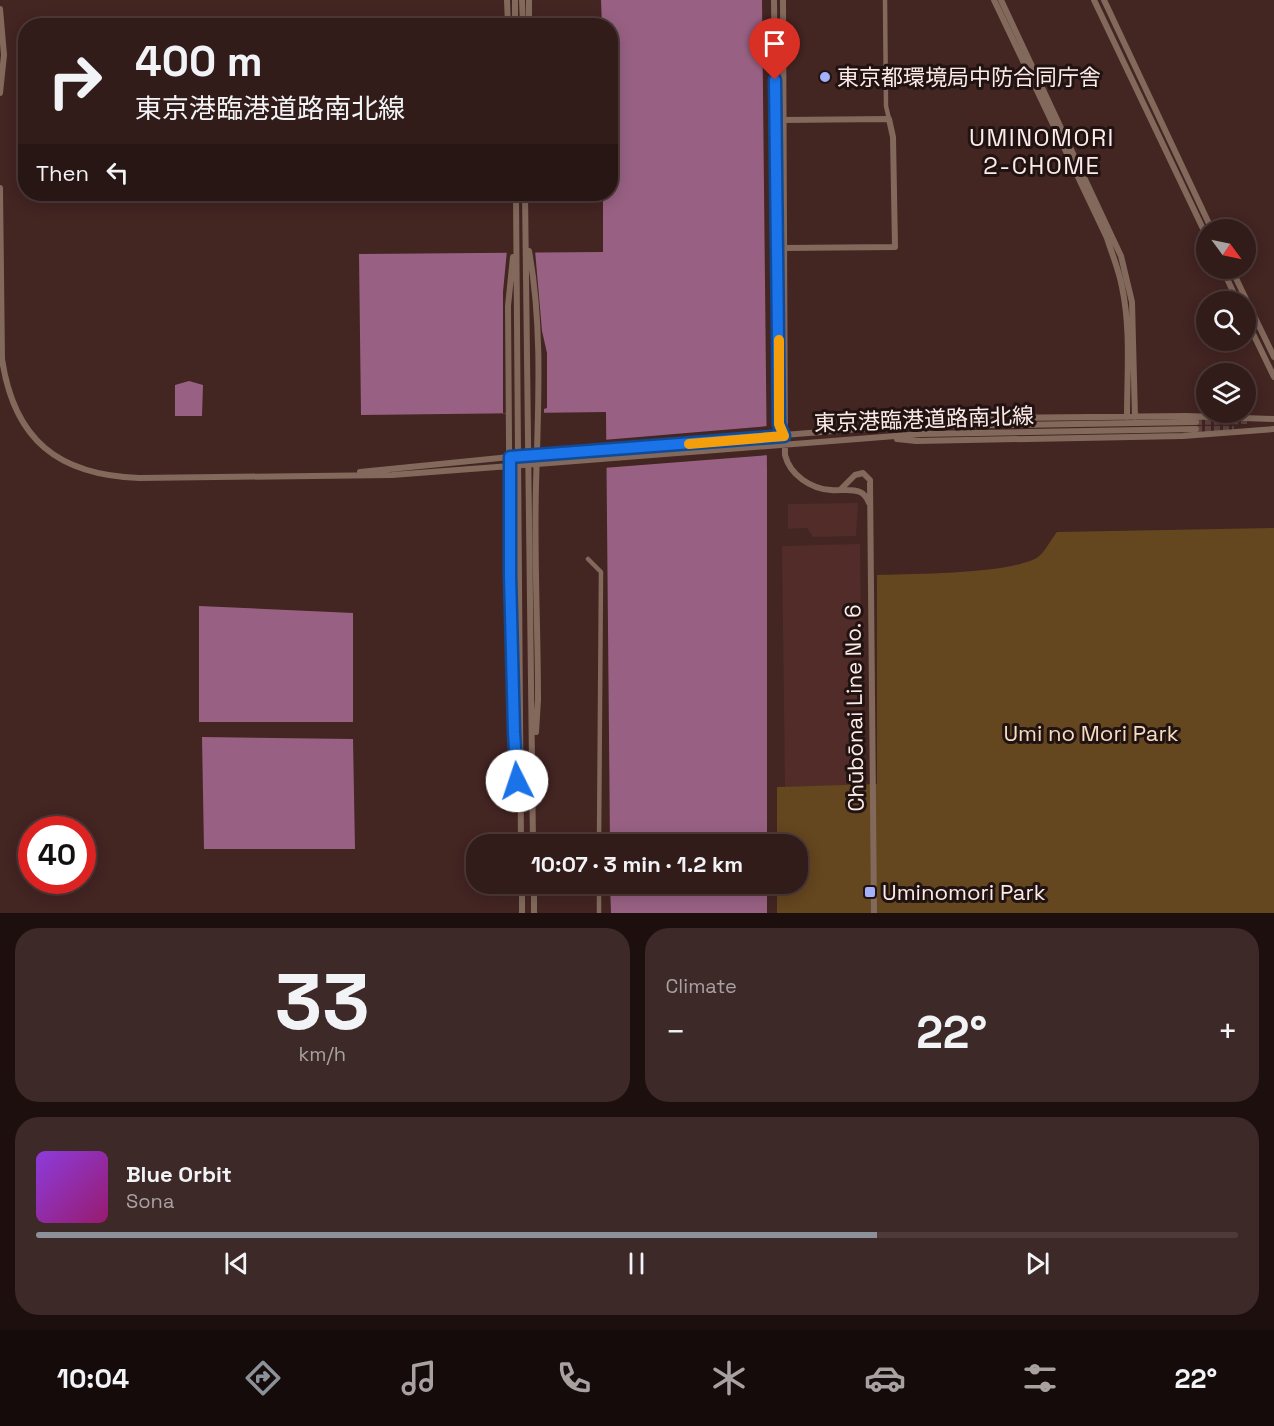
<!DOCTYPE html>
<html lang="en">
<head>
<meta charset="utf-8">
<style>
	:root { --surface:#321c1a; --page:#3d2927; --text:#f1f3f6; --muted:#a8a1a2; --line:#4d3a39; --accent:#8c9099 }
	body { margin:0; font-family:"Space Grotesk","Noto Sans JP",sans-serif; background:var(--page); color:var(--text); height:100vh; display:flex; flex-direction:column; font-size:22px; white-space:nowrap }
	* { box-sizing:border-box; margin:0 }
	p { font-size:20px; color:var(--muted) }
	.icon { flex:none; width:33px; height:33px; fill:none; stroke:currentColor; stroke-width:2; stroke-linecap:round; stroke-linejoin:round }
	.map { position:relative; height:913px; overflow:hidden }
	.details { display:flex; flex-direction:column; gap:15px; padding:15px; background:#1c0f0e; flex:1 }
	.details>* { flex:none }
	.top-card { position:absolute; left:18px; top:18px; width:600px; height:183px; border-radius:24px; box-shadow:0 3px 15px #0003,0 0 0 2px var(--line); background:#321c1a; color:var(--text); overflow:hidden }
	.needle { width:39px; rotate:123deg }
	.tools { position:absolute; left:1196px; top:219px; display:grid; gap:12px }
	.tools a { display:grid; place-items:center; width:60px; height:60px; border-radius:50%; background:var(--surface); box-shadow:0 3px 15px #0003,0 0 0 2px var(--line); font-size:30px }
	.speed { position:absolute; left:18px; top:816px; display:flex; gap:12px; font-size:30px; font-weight:700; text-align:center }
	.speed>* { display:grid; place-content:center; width:78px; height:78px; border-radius:50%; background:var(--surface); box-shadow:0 3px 15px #0003,0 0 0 2px var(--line); line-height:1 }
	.speed .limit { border:9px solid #d22; background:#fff; color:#111 }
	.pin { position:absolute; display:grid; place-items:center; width:51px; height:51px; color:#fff; margin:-62px -26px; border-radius:50% 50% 50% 0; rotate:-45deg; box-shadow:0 0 6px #0007 }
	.pin .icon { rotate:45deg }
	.me { position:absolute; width:66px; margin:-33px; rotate:356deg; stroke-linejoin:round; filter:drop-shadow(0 0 4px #0008) }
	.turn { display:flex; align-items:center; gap:21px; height:126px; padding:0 18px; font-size:27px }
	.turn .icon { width:78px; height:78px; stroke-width:2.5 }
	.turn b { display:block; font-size:42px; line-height:51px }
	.then { display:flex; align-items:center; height:57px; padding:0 18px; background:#0003; gap:12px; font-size:22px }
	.big { font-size:45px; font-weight:600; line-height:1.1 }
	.details .widget { flex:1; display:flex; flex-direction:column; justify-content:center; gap:9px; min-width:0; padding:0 21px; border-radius:24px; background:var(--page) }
	.details .dial { align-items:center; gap:0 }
	.dial b { font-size:78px; line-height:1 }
	.song { display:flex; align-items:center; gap:18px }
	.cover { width:72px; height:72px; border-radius:9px; background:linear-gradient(135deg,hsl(270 70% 55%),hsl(320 70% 35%)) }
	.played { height:6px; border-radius:3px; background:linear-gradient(90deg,var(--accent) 70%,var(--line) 70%) }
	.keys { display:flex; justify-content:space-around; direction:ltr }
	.heat { display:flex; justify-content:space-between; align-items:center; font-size:33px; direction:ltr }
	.details .tiles { flex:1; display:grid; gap:15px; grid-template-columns:1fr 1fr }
	.widget:last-child { grid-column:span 2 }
	.trip { position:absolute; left:466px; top:834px; width:342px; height:60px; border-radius:24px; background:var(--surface); box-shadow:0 3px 15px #0003,0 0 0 2px var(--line); font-weight:600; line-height:60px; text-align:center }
	.dock { display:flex; height:96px; justify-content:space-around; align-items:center; background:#140b0a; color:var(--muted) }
	.dock .icon { width:42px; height:42px }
	.dock .current { color:var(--accent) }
	.dock b { font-size:27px; color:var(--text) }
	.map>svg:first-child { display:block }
</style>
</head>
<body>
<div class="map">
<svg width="1274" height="913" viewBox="0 0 1274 913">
	<rect width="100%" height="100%" fill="#432522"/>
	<path fill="#522c29" d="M858 503 856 536 813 537 807 528 788 529V504Z
		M860 544 863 785 785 787 782 546Z"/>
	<path fill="#64461f" d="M1274 528V913H777V884H798V844H777V787L877 784V575C911 574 1012 574 1038 557 1045 552 1051 539 1057 532Z"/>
	<path fill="#986183" d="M601 0H762L767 471V844H610L606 412 361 415 359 254 603 252V194H610V26L602 25Z
		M189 381 203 385 202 416H175V385Z
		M199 606 353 613V722H199Z
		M202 737 353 739 355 849H204Z
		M610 884H767V913H611Z"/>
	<path fill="#432522" d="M507 250H535L542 331 547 353V408L544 409V416L507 417V413H503V292Z
		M769 426V455L603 468V440Z"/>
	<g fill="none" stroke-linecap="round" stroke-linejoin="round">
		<path stroke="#5f4340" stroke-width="6" stroke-dasharray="6 3" stroke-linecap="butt" d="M1196 422 1247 421
			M1196 429H1234"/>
		<path stroke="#82695c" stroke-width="4.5" d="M885 0 886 106 889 119
			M588 559 601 572 599 844
			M599 913V884"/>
		<path stroke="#82695c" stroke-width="6" d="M507 0 508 26
			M515 0V26
			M522 0 523 26
			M529 0V26
			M774 0 779 425 784 435
			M783 0 785 455C790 475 811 489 831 490 840 491 851 488 860 492 865 494 867 498 869 503
			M994 0 1107 238C1112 254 1119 270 1122 287 1131 329 1127 374 1127 417
			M1001 0 1121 256 1132 302 1135 417
			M1094 0 1206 235
			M1104 0 1212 230
			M0 9 4 55 0 93
			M782 120 889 119 893 137 895 247 783 248
			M0 188 2 359C14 440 58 475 139 478L392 475 510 466
			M516 194 521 844
			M525 194 533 844
			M529 251C543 327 538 408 536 485 534 556 538 628 538 700L536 732
			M513 257 508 306 510 575 518 795
			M1222 268 1238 302
			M1231 268 1274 357
			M1245 317 1274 377
			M893 425 914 419 1186 416 1274 419
			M897 439 916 441 1183 436 1274 429
			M537 455 884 427 1196 422
			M537 464 921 434 1196 429
			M360 472 510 457
			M841 489 855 475 863 473 870 480 874 913
			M522 884V913
			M534 884V913"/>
		<path stroke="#82695c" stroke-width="6" d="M510 457 537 455
			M510 466 537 464"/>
	</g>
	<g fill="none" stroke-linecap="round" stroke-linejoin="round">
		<defs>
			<path id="route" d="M517 781 514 732 510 575V457L784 436 779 424 775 80"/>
		</defs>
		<use href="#route" stroke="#114b97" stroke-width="15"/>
		<use href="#route" stroke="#1a73e8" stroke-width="10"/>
		<path stroke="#f59e0b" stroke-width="10" d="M689 444 784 436 779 424V340"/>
	</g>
	<g fill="#a4b2fc" stroke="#211311" stroke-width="2">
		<circle cx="825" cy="77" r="6"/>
		<rect x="864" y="886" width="12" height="12" rx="3"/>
	</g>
	<g text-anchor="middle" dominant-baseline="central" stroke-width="6" stroke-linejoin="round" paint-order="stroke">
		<g font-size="22" fill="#fcebe9" stroke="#211311" text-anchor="start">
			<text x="837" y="77">東京都環境局中防合同庁舎</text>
			<text x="882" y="892">Uminomori Park</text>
		</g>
		<g font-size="22" fill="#fcebe9" stroke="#211311">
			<text transform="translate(924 419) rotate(-2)">東京港臨港道路南北線</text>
			<text transform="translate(854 708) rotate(-91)">Chūbōnai Line No. 6</text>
		</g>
		<g font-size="22" fill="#f6ddc1" stroke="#211311">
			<text x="1091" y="733">Umi no Mori Park</text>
		</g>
		<g font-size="24" letter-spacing="1.5" fill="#fcebe9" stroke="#211311">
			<text x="1042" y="137">UMINOMORI<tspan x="1042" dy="28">2-CHOME</tspan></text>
		</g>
	</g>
</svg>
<div class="tools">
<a><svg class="needle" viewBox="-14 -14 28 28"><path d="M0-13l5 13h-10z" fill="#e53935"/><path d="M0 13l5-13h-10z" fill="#a8a1a2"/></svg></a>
<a><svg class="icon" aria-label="search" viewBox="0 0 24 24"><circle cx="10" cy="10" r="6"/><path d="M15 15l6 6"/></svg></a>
<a><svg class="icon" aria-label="layers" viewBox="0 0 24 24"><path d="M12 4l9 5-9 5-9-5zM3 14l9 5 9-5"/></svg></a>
</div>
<div class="speed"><div class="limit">40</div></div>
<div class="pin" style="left:775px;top:80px;background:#d93025"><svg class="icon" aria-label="arrive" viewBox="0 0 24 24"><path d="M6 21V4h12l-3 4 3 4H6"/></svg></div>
<svg class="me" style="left:517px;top:781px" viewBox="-20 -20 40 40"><circle r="19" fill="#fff"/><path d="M0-13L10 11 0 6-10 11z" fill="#1a73e8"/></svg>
<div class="trip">10:07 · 3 min · 1.2 km</div>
<div class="top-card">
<div class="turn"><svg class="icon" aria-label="right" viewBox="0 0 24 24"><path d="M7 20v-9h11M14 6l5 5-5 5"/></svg><div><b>400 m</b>東京港臨港道路南北線</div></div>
<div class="then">Then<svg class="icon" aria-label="left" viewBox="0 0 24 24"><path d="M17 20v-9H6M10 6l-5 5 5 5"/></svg></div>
</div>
</div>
<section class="details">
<div class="tiles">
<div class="widget dial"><b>33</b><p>km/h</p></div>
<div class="widget"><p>Climate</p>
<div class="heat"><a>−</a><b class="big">22°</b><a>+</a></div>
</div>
<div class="widget">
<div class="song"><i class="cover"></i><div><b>Blue Orbit</b><p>Sona</p></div></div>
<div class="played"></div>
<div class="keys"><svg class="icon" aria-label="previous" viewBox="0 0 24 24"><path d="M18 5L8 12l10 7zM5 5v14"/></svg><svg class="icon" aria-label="pause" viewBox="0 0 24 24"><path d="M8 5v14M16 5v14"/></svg><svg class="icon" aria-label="next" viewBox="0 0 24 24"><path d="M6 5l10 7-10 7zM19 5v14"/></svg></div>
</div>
</div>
</section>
<nav class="dock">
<b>10:04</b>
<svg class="icon current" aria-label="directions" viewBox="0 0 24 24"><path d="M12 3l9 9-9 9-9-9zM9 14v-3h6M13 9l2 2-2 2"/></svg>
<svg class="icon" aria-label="music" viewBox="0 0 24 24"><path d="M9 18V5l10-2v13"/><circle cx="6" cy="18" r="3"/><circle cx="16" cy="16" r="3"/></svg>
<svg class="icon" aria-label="phone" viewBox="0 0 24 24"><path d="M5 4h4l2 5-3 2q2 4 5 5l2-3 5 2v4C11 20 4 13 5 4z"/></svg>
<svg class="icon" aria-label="climate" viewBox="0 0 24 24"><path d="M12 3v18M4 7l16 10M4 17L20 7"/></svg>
<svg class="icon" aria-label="car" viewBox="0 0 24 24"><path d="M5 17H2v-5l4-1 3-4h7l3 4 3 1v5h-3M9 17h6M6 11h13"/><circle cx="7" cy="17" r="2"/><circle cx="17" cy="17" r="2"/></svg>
<svg class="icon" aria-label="filters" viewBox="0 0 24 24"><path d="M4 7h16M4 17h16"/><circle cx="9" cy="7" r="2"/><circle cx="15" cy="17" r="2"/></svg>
<b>22°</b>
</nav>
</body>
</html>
